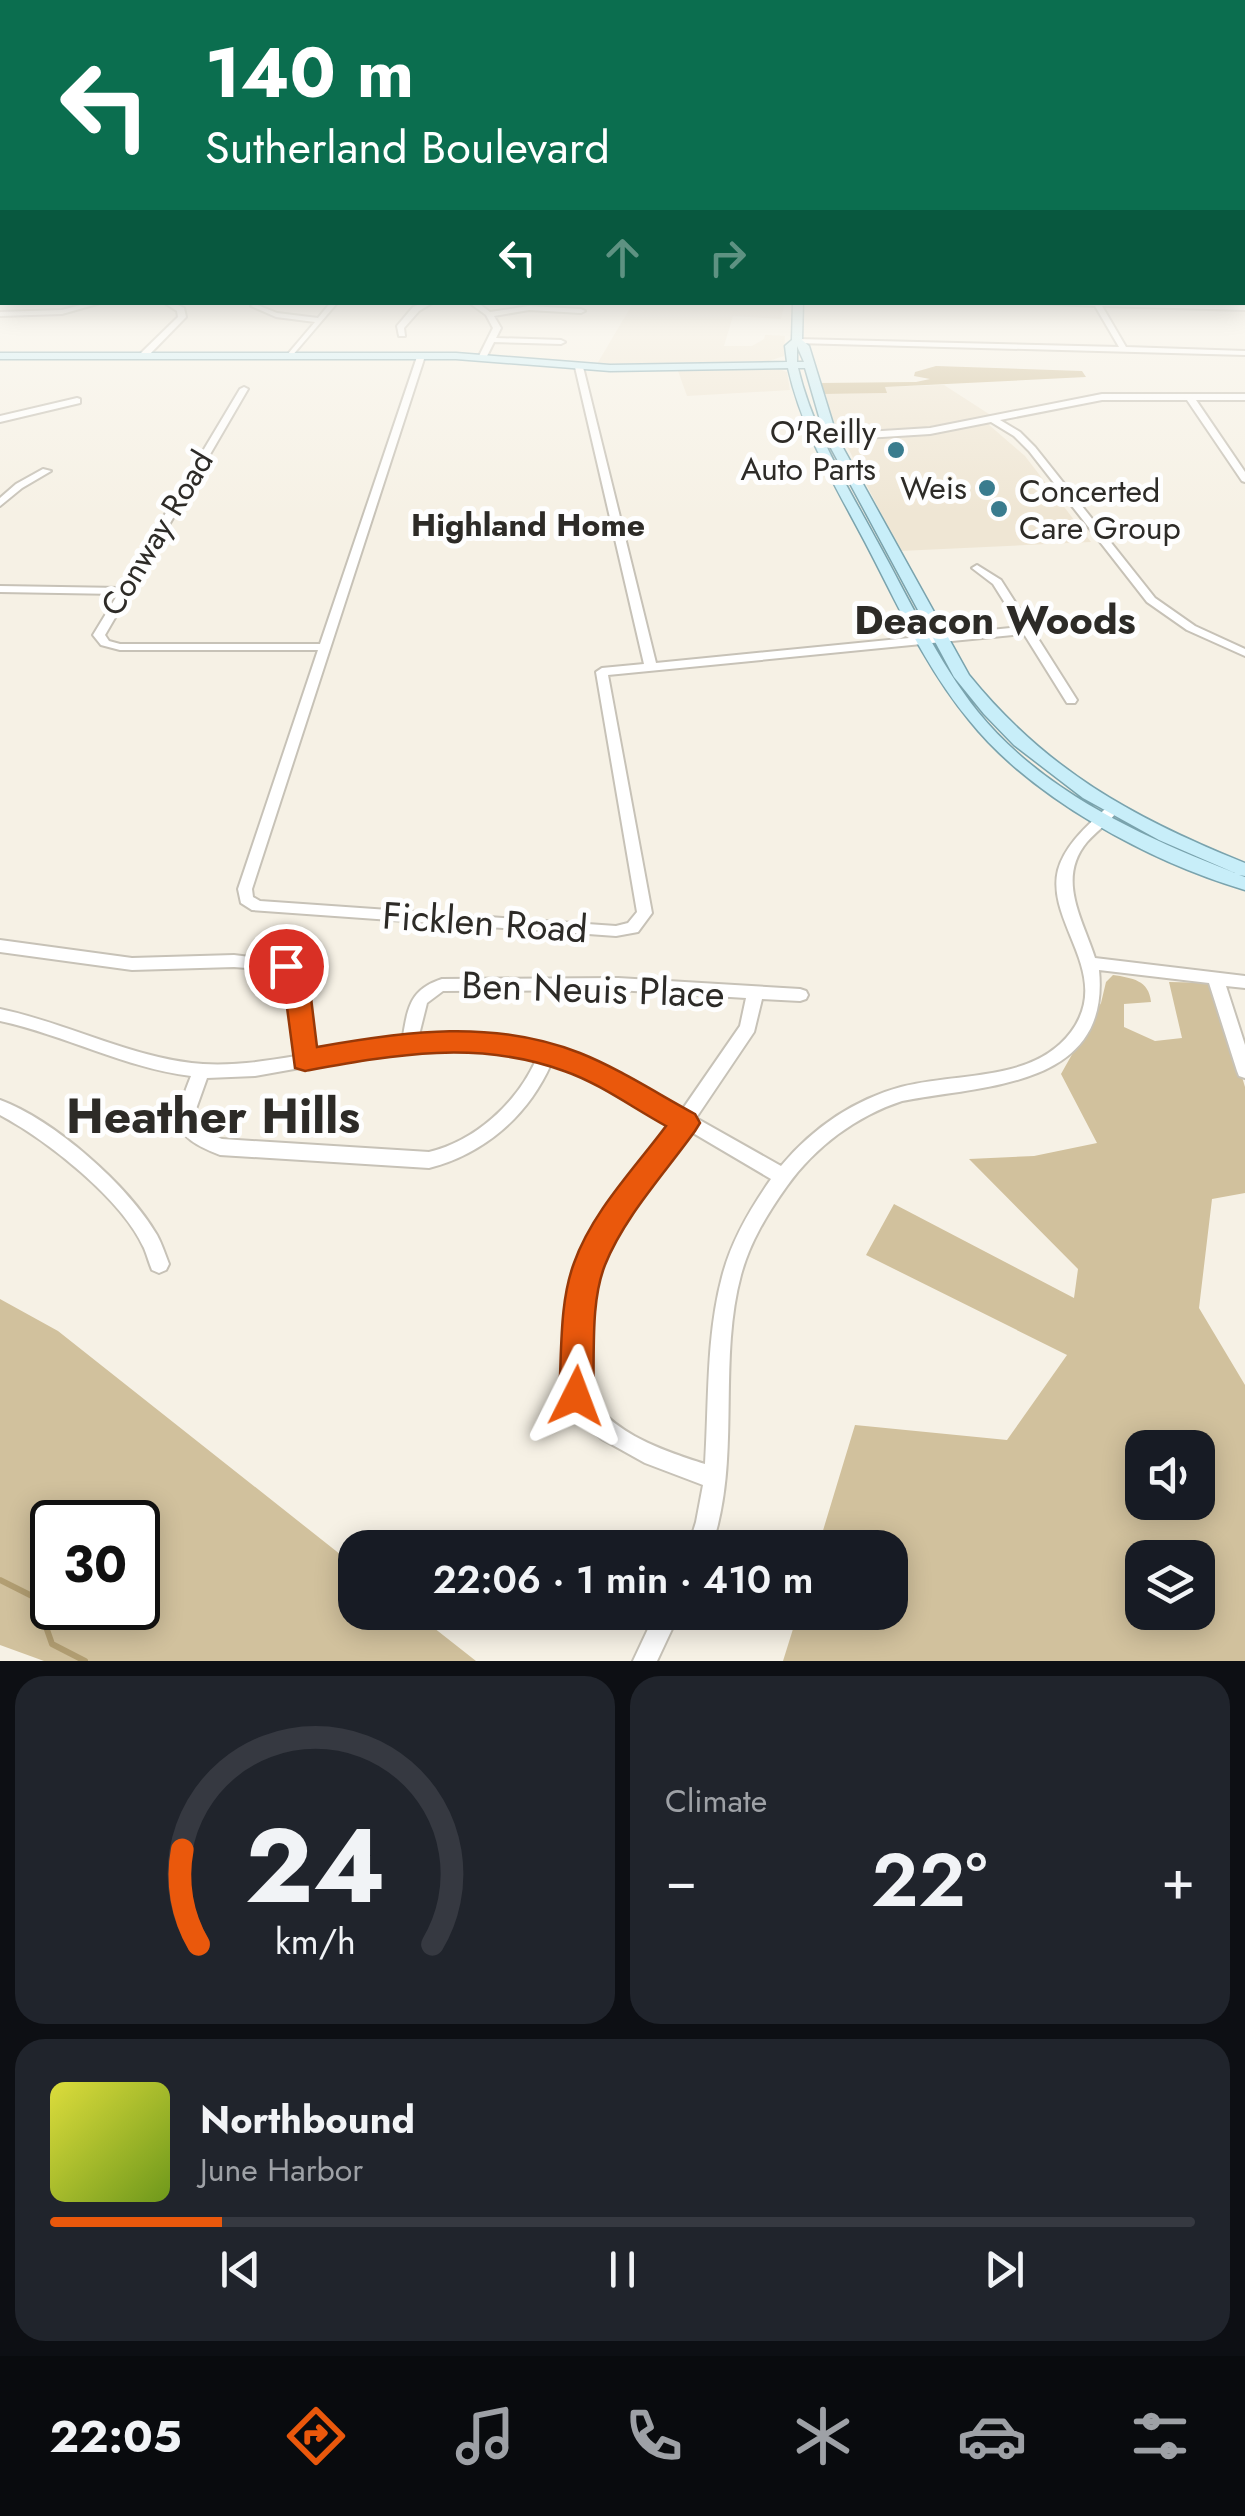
<!DOCTYPE html>
<html lang="en">
<head>
<meta charset="utf-8">
<style>
	:root { --surface:#171b24; --page:#20242c; --text:#f1f3f6; --muted:#9ea1a6; --line:#363941; --accent:#ea580c }
	body { margin:0; font-family:Jost,sans-serif; background:var(--page); color:var(--text); height:100vh; display:flex; flex-direction:column; font-size:38px; white-space:nowrap }
	* { box-sizing:border-box; margin:0 }
	p { font-size:32px; color:var(--muted) }
	.icon { flex:none; width:55px; height:55px; fill:none; stroke:currentColor; stroke-width:2; stroke-linecap:round; stroke-linejoin:round }
	.map { position:relative; height:1661px; overflow:hidden }
	.drawer { display:flex; flex-direction:column; gap:15px; padding:15px; background:#0d0f14; flex:1 }
	.drawer>* { flex:none }
	.banner { position:absolute; left:0px; top:0px; width:1245px; height:305px; box-shadow:0 5px 25px #0003; background:#0b6e4f; color:#fff; overflow:hidden }
	.controls { position:absolute; left:1125px; top:1430px; display:grid; gap:20px }
	.controls a { display:grid; place-items:center; width:90px; height:90px; border-radius:20px; background:var(--surface); box-shadow:0 5px 25px #0003; font-size:50px }
	.speed { position:absolute; left:30px; top:1500px; display:flex; gap:20px; font-size:50px; font-weight:700; text-align:center }
	.speed>* { display:grid; place-content:center; width:130px; height:130px; border-radius:50%; background:var(--surface); box-shadow:0 5px 25px #0003; line-height:1 }
	.speed .limit { border:5px solid #111; border-radius:15px; background:#fff; color:#111 }
	.pin { position:absolute; display:grid; place-items:center; width:85px; height:85px; color:#fff; margin:-42px; border:5px solid #fff; border-radius:50%; box-shadow:0 2px 10px #0007 }
	.me { position:absolute; width:110px; margin:-55px; rotate:3deg; stroke-linejoin:round; filter:drop-shadow(0 0 8px #0008) }
	.turn { display:flex; align-items:center; gap:35px; height:210px; padding:0 40px; font-size:45px }
	.turn .icon { width:130px; height:130px; stroke-width:2.5 }
	.turn b { display:block; font-size:70px; line-height:85px }
	.lanes { display:flex; align-items:center; height:95px; padding:0 40px; background:#0003; justify-content:center; gap:50px; direction:ltr }
	.lanes .off { opacity:.35 }
	.big { font-size:75px; font-weight:600; line-height:1.1 }
	.drawer .widget { flex:1; display:flex; flex-direction:column; justify-content:center; gap:15px; min-width:0; padding:0 35px; border-radius:30px; background:var(--page) }
	.drawer .dial { align-items:center; gap:0 }
	.dial svg { height:260px; overflow:visible; fill:none; stroke:var(--line); stroke-width:7; stroke-linecap:round; text-anchor:middle }
	.dial text { fill:var(--text); stroke:none }
	.song { display:flex; align-items:center; gap:30px }
	.cover { width:120px; height:120px; border-radius:15px; background:linear-gradient(135deg,hsl(60 70% 55%),hsl(80 70% 35%)) }
	.played { height:10px; border-radius:5px; background:linear-gradient(90deg,var(--accent) 15%,var(--line) 15%) }
	.keys { display:flex; justify-content:space-around; direction:ltr }
	.heat { display:flex; justify-content:space-between; align-items:center; font-size:55px; direction:ltr }
	.drawer .tiles { flex:1; display:grid; gap:15px; grid-template-columns:1fr 1fr }
	.widget:last-child { grid-column:span 2 }
	.trip { position:absolute; left:338px; top:1530px; width:570px; height:100px; border-radius:30px; background:var(--surface); box-shadow:0 5px 25px #0003; font-weight:600; line-height:100px; text-align:center }
	.tab-bar { display:flex; height:160px; justify-content:space-around; align-items:center; background:#090b0e; color:var(--muted) }
	.tab-bar .icon { width:70px; height:70px }
	.tab-bar .current { color:var(--accent) }
	.tab-bar b { font-size:45px; color:var(--text) }
	.map>svg:first-child { display:block }
</style>
</head>
<body>
<div class="map">
<svg width="1245" height="1661" viewBox="0 0 1245 1661">
	<rect width="100%" height="100%" fill="#f6f1e5"/>
	<path fill="#efe6d4" d="M633 303H785L781 319 733 316 724 346H752L764 339 765 335 785 336 784 356 769 361 597 364Z
		M779 369 787 372 790 390 687 396 678 371Z
		M944 385 992 416 924 427 847 431 835 427 823 394 886 393 884 387Z
		M988 424 1025 456 1091 542 900 551 845 442 907 437Z"/>
	<path fill="#d1c19d" fill-rule="evenodd" d="M936 366 1082 371 1086 377 885 387 887 393 823 394 819 383 916 382 930 379 914 376 915 372Z
		M1113 975C1132 978 1149 980 1151 1002L1124 1004V1027L1155 1041 1182 1038 1169 982 1214 983 1245 1087V1193L1212 1199 1199 1308 1245 1385V1661H783L798 1613 890 1612V1548L818 1547 855 1425 1007 1440 1067 1355 866 1255 894 1204 1074 1298 1078 1269 969 1159 1034 1156 1097 1143 1061 1074 1101 1003 1106 982ZM1142 1448H1198V1502H1142ZM1142 1558H1198V1612H1142Z
		M0 1299 58 1331 355 1566V1612L415 1613 476 1661H44L0 1645ZM52 1522H138V1608H52Z"/>
	<g fill="none" stroke-linecap="round" stroke-linejoin="round">
		<path stroke="#b29e72" stroke-width="6" d="M0 1580 36 1598 52 1644 85 1661"/>
		<defs>
			<path id="minor" d="M91 302H104L62 314 0 316V312L62 310Z
				M163 302H172L184 308 186 317 147 357H141V353L178 317 177 311Z
				M331 302H338L291 357 287 355 315 322 276 317 251 306 255 304 277 313 318 318Z
				M424 302H434L419 311 404 328 405 336H399L397 326 413 307Z
				M468 302H477L490 312 529 306 581 309 585 311 581 313 529 310 494 316 501 328 496 338 561 340 565 342 561 344 494 342 486 358 482 360 478 358 493 328 486 315Z
				M1018 302 1245 306V310L1102 306 1126 347 1245 351V355L797 343 793 341 797 339 1119 347 1095 306Z
				M418 354 425 356 252 889 253 897 260 901 616 926 628 923 637 912 596 672 602 668 644 664 575 367 579 365 583 367 656 663 1020 627 993 584 972 568 977 565 1001 580 1077 700 1075 703H1067L1024 634 608 675 652 913 638 932 616 936 252 910 241 903 238 889 318 650H120L101 645 93 635 118 594 0 592V586L121 588 240 389 244 387 248 389 105 635 109 641 120 644H320Z
				M1102 394H1245V400H1196L1245 472V482L1242 481 1187 400H1102L1000 420 1020 432 1035 447 1155 598 1195 626 1245 649V656L1187 630 1147 602 1029 451 1014 436 991 422 930 434 818 441 814 438 818 435 930 428Z
				M77 398 80 399V403L0 422V416Z
				M43 469 51 471 22 488 0 506V498L16 484Z
				M1109 809 1116 813C1107 824 1096 832 1087 842 1056 879 1083 920 1095 958L1245 976V988L1226 986 1245 1045V1078L1239 1076 1237 1071 1209 983 1099 970C1111 1088 984 1085 902 1101 856 1116 815 1147 787 1186 767 1214 750 1242 741 1275 717 1364 742 1460 711 1548H688L696 1522 703 1485 645 1463 602 1439 585 1425 573 1408 564 1382 574 1286 587 1247 674 1122 598 1082 551 1064C528 1116 484 1154 429 1168L220 1155C169 1135 173 1122 191 1076 125 1068 65 1035 0 1021V1009C68 1023 133 1059 203 1064 234 1066 266 1061 296 1056L288 976 282 971 234 967 132 970 0 952V940L132 958 234 955 291 962 303 973 312 1052 403 1036C408 1006 411 989 442 979L618 978 800 989 806 991 808 995 806 999 800 1001 762 999 754 1032 696 1118 781 1166C812 1129 853 1100 901 1087 956 1072 1033 1083 1071 1032 1114 974 1045 923 1058 870 1065 845 1086 827 1104 810ZM618 990 746 998 740 1026 682 1110 610 1073 555 1052 553 1048C523 1043 490 1035 459 1034 446 1033 432 1035 419 1035L427 1003 443 991ZM460 1047 511 1053 536 1060C516 1104 475 1141 429 1152L222 1139 204 1132 196 1123V1109L207 1078 255 1076 406 1049ZM688 1130 771 1179C750 1209 731 1241 722 1277 706 1337 709 1402 705 1464 661 1450 600 1430 584 1382L594 1286 604 1251Z
				M0 1100C54 1120 128 1185 157 1235 162 1244 165 1254 169 1264L166 1270 159 1273 152 1270C149 1263 147 1255 144 1248 122 1199 47 1140 0 1115Z
				M656 1612H680L657 1661H633Z"/>
			<path id="major" d="M793 302H803L802 340 809 346 837 437 969 675C1046 770 1133 818 1245 863V876L1239 875 1245 877V890C1150 862 1031 798 969 720 925 667 897 603 865 542 835 485 802 431 788 368L610 371 456 359H0V353H456L610 365 787 362 785 346 792 340ZM797 346 804 362H797ZM798 368H805L825 437 954 677 984 714 1014 745 1083 798 1159 840 1235 873C1141 836 1043 792 978 712 937 660 909 599 877 541 847 485 813 431 798 368Z"/>
		</defs>
		<use href="#minor" stroke="#c7c2b7" stroke-width="4"/>
		<use href="#major" stroke="#7aa3ad" stroke-width="3"/>
		<use href="#minor" fill="#fff" fill-rule="evenodd"/>
		<use href="#major" fill="#c8eef9" fill-rule="evenodd"/>
	</g>
	<linearGradient id="sky" x2="0" y2="1"><stop stop-color="#92abb9"/><stop offset="0.55" stop-color="#fbf9f3"/><stop offset="1" stop-color="#fbf9f3" stop-opacity="0"/></linearGradient>
	<rect width="1245" height="515" fill="url(#sky)"/>
	<path fill="#ea580c" stroke="#983908" stroke-width="2.5" d="M286 956 304 966 308 973 317 1047C406 1031 494 1019 580 1053 620 1069 658 1094 695 1114L700 1123 695 1131C665 1173 624 1217 605 1265 590 1303 595 1355 593 1396L588 1408 576 1413 564 1408 559 1396C562 1353 559 1303 574 1263 592 1212 634 1169 666 1126 633 1108 599 1083 564 1071 477 1039 393 1055 305 1071L295 1068 283 977 273 966 276 959Z"/>
	<g fill="#3a7c8e" stroke="#fefefe" stroke-width="4">
		<circle cx="896" cy="450" r="10"/>
		<circle cx="987" cy="488" r="10"/>
		<circle cx="999" cy="509" r="10"/>
	</g>
	<g text-anchor="middle" dominant-baseline="central" stroke-width="10" stroke-linejoin="round" paint-order="stroke">
		<g font-size="32" fill="#2d2b27" stroke="#fefefe" text-anchor="end">
			<text x="876" y="432">O'Reilly<tspan x="876" dy="37">Auto Parts</tspan></text>
			<text x="967" y="488">Weis</text>
			<text x="1019" y="491" text-anchor="start">Concerted<tspan x="1019" dy="37">Care Group</tspan></text>
		</g>
		<g font-size="32" font-weight="bold" fill="#2d2b27" stroke="#fefefe">
			<text x="528" y="525">Highland Home</text>
		</g>
		<g font-size="32" fill="#2d2b27" stroke="#fefefe">
			<text transform="translate(157 533) rotate(-59)">Conway Road</text>
		</g>
		<g font-size="38" fill="#2d2b27" stroke="#fefefe">
			<text transform="translate(485 922) rotate(4)">Ficklen Road</text>
			<text transform="translate(593 989) rotate(2)">Ben Neuis Place</text>
		</g>
		<g font-size="40" font-weight="bold" fill="#2d2b27" stroke="#fefefe">
			<text x="995" y="620">Deacon Woods</text>
		</g>
		<g font-size="48" font-weight="bold" fill="#2d2b27" stroke="#fefefe">
			<text x="213" y="1116">Heather Hills</text>
		</g>
	</g>
</svg>
<div class="controls">
<a><svg class="icon" aria-label="sound" viewBox="0 0 24 24"><path d="M4 9h4l5-4v14l-5-4H4zM17 9q2 3 0 6"/></svg></a>
<a><svg class="icon" aria-label="layers" viewBox="0 0 24 24"><path d="M12 4l9 5-9 5-9-5zM3 14l9 5 9-5"/></svg></a>
</div>
<div class="speed"><div class="limit">30</div></div>
<div class="pin" style="left:286px;top:966px;background:#d93025"><svg class="icon" aria-label="arrive" viewBox="0 0 24 24"><path d="M6 21V4h12l-3 4 3 4H6"/></svg></div>
<svg class="me" style="left:576px;top:1396px" viewBox="-20 -20 40 40"><path d="M0-17L14 15 0 8-14 15z" fill="#ea580c" stroke="#fff" stroke-width="4"/></svg>
<div class="trip">22:06 · 1 min · 410 m</div>
<div class="banner">
<div class="turn"><svg class="icon" aria-label="left" viewBox="0 0 24 24"><path d="M17 20v-9H6M10 6l-5 5 5 5"/></svg><div><b>140 m</b>Sutherland Boulevard</div></div>
<div class="lanes"><svg class="icon" aria-label="left" viewBox="0 0 24 24"><path d="M17 20v-9H6M10 6l-5 5 5 5"/></svg><svg class="icon off" aria-label="ahead" viewBox="0 0 24 24"><path d="M12 20V5M6 11l6-6 6 6"/></svg><svg class="icon off" aria-label="right" viewBox="0 0 24 24"><path d="M7 20v-9h11M14 6l5 5-5 5"/></svg></div>
</div>
</div>
<section class="drawer">
<div class="tiles">
<div class="widget dial"><svg viewBox="0 0 100 80">
<path d="M14 69A42 42 0 1 1 86 69"/>
<path d="M14 69A42 42 0 0 1 9 40" stroke="#ea580c"/>
<text x="50" y="56" font-size="32" font-weight="700">24</text>
<text x="50" y="72" font-size="11">km/h</text>
</svg></div>
<div class="widget"><p>Climate</p>
<div class="heat"><a>−</a><b class="big">22°</b><a>+</a></div>
</div>
<div class="widget">
<div class="song"><i class="cover"></i><div><b>Northbound</b><p>June Harbor</p></div></div>
<div class="played"></div>
<div class="keys"><svg class="icon" aria-label="previous" viewBox="0 0 24 24"><path d="M18 5L8 12l10 7zM5 5v14"/></svg><svg class="icon" aria-label="pause" viewBox="0 0 24 24"><path d="M8 5v14M16 5v14"/></svg><svg class="icon" aria-label="next" viewBox="0 0 24 24"><path d="M6 5l10 7-10 7zM19 5v14"/></svg></div>
</div>
</div>
</section>
<nav class="tab-bar">
<b>22:05</b>
<svg class="icon current" aria-label="directions" viewBox="0 0 24 24"><path d="M12 3l9 9-9 9-9-9zM9 14v-3h6M13 9l2 2-2 2"/></svg>
<svg class="icon" aria-label="music" viewBox="0 0 24 24"><path d="M9 18V5l10-2v13"/><circle cx="6" cy="18" r="3"/><circle cx="16" cy="16" r="3"/></svg>
<svg class="icon" aria-label="phone" viewBox="0 0 24 24"><path d="M5 4h4l2 5-3 2q2 4 5 5l2-3 5 2v4C11 20 4 13 5 4z"/></svg>
<svg class="icon" aria-label="climate" viewBox="0 0 24 24"><path d="M12 3v18M4 7l16 10M4 17L20 7"/></svg>
<svg class="icon" aria-label="car" viewBox="0 0 24 24"><path d="M5 17H2v-5l4-1 3-4h7l3 4 3 1v5h-3M9 17h6M6 11h13"/><circle cx="7" cy="17" r="2"/><circle cx="17" cy="17" r="2"/></svg>
<svg class="icon" aria-label="filters" viewBox="0 0 24 24"><path d="M4 7h16M4 17h16"/><circle cx="9" cy="7" r="2"/><circle cx="15" cy="17" r="2"/></svg>
</nav>
</body>
</html>
